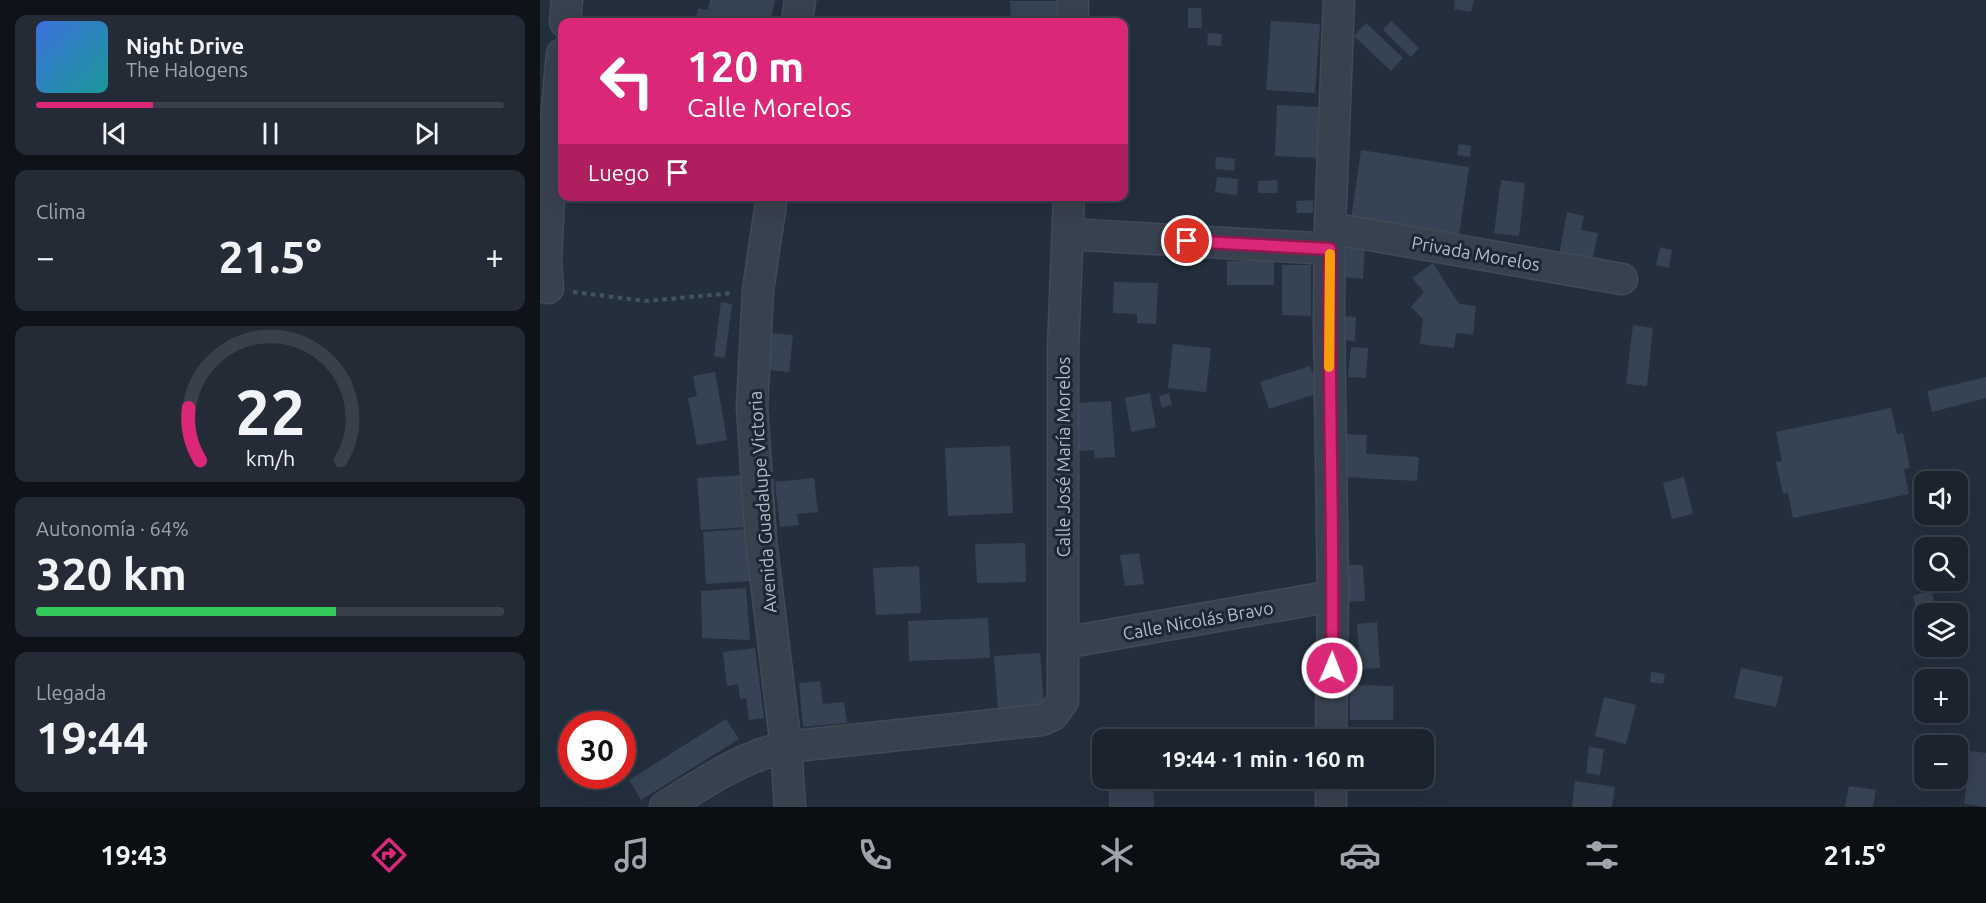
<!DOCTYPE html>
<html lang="es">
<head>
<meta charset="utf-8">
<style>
	:root { --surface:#1b232e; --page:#242b36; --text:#f1f3f6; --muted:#a0a4aa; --line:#39404a; --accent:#db2777 }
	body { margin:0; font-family:Ubuntu,sans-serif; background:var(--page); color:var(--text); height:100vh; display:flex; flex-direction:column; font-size:22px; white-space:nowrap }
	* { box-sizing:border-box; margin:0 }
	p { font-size:20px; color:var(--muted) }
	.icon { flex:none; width:33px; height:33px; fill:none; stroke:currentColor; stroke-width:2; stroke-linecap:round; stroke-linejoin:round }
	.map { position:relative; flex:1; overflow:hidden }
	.details { display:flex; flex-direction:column; gap:15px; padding:15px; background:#0f1319; width:540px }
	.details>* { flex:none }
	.top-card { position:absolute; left:18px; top:18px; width:570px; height:183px; border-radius:12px; box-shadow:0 6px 24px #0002,0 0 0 2px var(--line); background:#db2777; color:#fff; overflow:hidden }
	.fabs { position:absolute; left:1374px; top:471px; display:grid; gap:12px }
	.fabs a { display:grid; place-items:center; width:54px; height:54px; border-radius:12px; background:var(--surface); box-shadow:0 6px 24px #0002,0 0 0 2px var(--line); font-size:30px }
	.speed { position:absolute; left:18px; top:711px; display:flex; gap:12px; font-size:30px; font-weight:700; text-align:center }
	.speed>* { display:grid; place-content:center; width:78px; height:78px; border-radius:50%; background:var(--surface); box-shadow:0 6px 24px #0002,0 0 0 2px var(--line); line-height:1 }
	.speed .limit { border:9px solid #d22; background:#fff; color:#111 }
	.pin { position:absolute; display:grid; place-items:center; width:51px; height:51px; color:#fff; margin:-26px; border:3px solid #fff; border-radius:50%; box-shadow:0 2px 6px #0007 }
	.me { position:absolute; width:66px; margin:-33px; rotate:1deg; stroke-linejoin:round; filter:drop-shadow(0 0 4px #0008) }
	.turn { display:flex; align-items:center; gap:21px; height:126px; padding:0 30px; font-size:27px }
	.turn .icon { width:78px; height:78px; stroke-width:2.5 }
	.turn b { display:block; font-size:42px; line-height:51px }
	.then { display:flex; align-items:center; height:57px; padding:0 30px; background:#0003; gap:12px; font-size:22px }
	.big { font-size:45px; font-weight:700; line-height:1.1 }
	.details .widget { flex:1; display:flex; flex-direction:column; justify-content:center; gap:9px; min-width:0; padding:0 21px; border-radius:12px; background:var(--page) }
	.details .dial { align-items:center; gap:0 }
	.dial svg { height:156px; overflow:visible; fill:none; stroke:var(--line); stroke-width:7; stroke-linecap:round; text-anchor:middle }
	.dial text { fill:var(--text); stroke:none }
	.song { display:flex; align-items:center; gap:18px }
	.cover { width:72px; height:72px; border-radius:9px; background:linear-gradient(135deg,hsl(220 70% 55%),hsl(180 70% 35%)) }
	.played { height:6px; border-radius:3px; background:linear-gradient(90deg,var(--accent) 25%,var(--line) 25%) }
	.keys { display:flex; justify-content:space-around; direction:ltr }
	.heat { display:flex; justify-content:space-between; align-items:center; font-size:33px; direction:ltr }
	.charge { height:9px; border-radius:4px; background:linear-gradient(90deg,#34c759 64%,var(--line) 0) }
	.trip { position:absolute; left:552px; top:729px; width:342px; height:60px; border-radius:12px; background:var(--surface); box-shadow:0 6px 24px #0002,0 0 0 2px var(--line); font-weight:700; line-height:60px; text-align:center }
	.dock { display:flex; height:96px; justify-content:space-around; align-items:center; background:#0b0e12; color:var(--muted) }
	.dock .icon { width:42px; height:42px }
	.dock .selected { color:var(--accent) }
	.dock b { font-size:27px; color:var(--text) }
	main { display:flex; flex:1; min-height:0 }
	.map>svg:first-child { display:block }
</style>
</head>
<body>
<main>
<section class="details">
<div class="widget">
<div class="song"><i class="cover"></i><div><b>Night Drive</b><p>The Halogens</p></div></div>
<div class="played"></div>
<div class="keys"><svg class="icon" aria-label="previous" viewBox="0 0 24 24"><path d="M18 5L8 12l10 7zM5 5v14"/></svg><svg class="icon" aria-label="pause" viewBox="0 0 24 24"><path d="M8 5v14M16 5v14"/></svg><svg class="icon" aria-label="next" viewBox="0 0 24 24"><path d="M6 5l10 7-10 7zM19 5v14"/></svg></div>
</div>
<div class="widget"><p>Clima</p>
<div class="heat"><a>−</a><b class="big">21.5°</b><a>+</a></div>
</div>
<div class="widget dial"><svg viewBox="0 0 100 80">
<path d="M14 69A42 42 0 1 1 86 69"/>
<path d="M14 69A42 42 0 0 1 8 42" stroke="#db2777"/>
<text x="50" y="56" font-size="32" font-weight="700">22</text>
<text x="50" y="72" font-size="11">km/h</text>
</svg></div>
<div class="widget"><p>Autonomía · 64%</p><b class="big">320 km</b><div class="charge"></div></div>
<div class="widget"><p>Llegada</p><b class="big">19:44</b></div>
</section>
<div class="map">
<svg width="1446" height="807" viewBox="0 0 1446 807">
	<rect width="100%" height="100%" fill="#242f3e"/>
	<path fill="#364354" d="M170 0H235L230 22H178L156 18 158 8 168 10Z
		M915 0H934L931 12 914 9Z
		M470 1H520L521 22H471Z
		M648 8H661L662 28H648Z
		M731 21 780 24 775 93 726 90Z
		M851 21 879 48 871 57 843 30Z
		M826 23 863 58 851 71 814 36Z
		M668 33 682 34 681 46 667 45Z
		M737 105 779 107 777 158 735 156Z
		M919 144 931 146 930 157 917 155Z
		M821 150 929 167 919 236 811 219Z
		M676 157 695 159 694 171 675 169Z
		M677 177 698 179 697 195 675 192Z
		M737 180 738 193H718V181Z
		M961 180 985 183 979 236 954 233Z
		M773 200V213H757L756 201Z
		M1027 212 1044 216 1041 230 1058 233 1052 262 1019 255Z
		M807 245 825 246 823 279 805 277Z
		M1120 247 1132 250 1129 268 1116 265Z
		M687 261H734V285H687Z
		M893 263 919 304 936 306 933 335 916 333 914 348 880 344 883 319 871 307 884 292 872 278Z
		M742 265H771V316L742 315Z
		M574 282 618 283 616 324 597 323V314L573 313Z
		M181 302 192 304 185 358 174 356Z
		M805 316 816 317 815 341 804 340Z
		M1093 325 1113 328 1107 386 1086 384Z
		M223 332 253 335 249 372 220 369Z
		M633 344 671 348 666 392 628 388Z
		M811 347 828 348 826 378 808 377Z
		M770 366 779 393 729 409 720 382Z
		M175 372 187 440 157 445 148 398 157 396 153 376Z
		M1446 377V398L1392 412 1387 391Z
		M610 393 616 427 591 432 585 398Z
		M629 393 632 405 622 408 619 396Z
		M571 401 575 457 555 458 554 450 539 451 536 403Z
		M1351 408 1357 434 1363 433 1370 468 1364 469 1369 494 1253 518 1248 493 1243 494 1236 462 1242 461 1236 432Z
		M807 434 827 435 826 454 879 457 877 481 805 477Z
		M470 446 473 513 408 516 405 448Z
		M203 475 206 527 161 530 157 478Z
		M1144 477 1153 514 1132 519 1123 483Z
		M274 478 278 512 257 514 259 525 240 527 235 482Z
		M208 529 212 581 166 584 163 532Z
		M485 543 486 582 437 583 435 544Z
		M599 553 604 584 585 586 580 555Z
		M806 565H823L825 601 808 602Z
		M379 566 381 613 336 615 333 568Z
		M206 588 210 640 162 638 161 591Z
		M1391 590 1397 610 1378 616 1373 596Z
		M448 618 450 658 369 661 368 621Z
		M837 622 840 668 821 669 817 624Z
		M215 648 224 718 209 720 206 698 200 699 198 684 187 686 183 652Z
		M500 653 504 705 458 708 454 656Z
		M1201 668 1243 677 1236 707 1194 698Z
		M1111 672 1125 674 1123 684 1110 682Z
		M280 681 283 704 304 702 307 723 263 727 259 683Z
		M810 685 853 686V720H810Z
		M1064 697 1096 705 1086 744 1055 736Z
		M186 719 199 739 101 800 89 780Z
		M1049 747 1064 749 1060 775 1046 773Z
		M1431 751 1446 753V807L1424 804Z
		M568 778H613L614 807H569Z
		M1035 781 1075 787 1072 807H1032Z
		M1309 786 1336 790 1333 807H1305Z"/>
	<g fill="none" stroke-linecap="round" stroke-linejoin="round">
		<defs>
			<path id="minor" d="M25 22 27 0
				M257 22 260 0
				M533 22V0
				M232 196 218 290 212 408 221 540 246 747 250 807
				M790 228 1082 279
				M528 234 790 249
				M8 288 6 263 9 195 22 54
				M523 643 793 596
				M791 740 793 596 789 320 790 228 799 0
				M125 807C164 783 200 757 246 747L501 720 513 715 523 701V350L529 196
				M791 807V778"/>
		</defs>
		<use href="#minor" stroke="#414a57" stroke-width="33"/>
		<path stroke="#3f5557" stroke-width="4" stroke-dasharray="4.5 4.5" stroke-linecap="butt" d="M33 292 106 301 193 293"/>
		<use href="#minor" stroke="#38414e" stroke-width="30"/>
	</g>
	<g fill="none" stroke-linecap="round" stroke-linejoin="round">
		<defs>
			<path id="route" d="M647 241 790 249C788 389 794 528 792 668"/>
		</defs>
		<use href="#route" stroke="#8e194d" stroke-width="15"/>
		<use href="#route" stroke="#db2777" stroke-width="10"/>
		<path stroke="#f59e0b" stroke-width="10" d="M789 367 790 254"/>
	</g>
	<g text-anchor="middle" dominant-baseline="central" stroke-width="6" stroke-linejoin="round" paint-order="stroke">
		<g font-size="18" fill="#b4bcc9" stroke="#1d2633">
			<text transform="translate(936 253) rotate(10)">Privada Morelos</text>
			<text transform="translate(523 457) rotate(-90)">Calle José María Morelos</text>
			<text transform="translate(222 502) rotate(-94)">Avenida Guadalupe Victoria</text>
			<text transform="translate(658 620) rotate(-10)">Calle Nicolás Bravo</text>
		</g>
	</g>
</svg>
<div class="fabs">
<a><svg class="icon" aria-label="sound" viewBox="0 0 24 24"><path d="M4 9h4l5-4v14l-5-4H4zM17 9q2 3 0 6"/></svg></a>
<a><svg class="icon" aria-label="search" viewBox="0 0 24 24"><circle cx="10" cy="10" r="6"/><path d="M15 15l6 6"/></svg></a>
<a><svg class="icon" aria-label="layers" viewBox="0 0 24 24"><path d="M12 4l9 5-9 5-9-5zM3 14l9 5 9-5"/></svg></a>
<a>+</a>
<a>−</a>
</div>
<div class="speed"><div class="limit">30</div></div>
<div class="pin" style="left:647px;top:241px;background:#d93025"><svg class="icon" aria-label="arrive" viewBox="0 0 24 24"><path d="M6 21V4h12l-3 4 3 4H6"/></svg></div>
<svg class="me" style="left:792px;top:668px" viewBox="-20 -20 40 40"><circle r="17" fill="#db2777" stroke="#fff" stroke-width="3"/><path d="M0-11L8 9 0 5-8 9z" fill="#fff"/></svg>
<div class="trip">19:44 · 1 min · 160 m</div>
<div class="top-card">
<div class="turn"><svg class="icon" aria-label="left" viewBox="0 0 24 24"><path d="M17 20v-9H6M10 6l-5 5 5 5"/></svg><div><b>120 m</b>Calle Morelos</div></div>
<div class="then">Luego<svg class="icon" aria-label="arrive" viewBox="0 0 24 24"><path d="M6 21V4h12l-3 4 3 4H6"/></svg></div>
</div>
</div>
</main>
<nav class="dock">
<b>19:43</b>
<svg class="icon selected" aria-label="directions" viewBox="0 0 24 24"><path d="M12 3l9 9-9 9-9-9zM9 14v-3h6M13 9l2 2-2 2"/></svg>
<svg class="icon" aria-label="music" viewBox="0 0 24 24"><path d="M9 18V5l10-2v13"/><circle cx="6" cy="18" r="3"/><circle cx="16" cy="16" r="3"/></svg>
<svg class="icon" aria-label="phone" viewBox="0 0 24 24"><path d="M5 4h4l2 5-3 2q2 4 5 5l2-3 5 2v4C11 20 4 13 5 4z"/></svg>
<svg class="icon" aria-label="climate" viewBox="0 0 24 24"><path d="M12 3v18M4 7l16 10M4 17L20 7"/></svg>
<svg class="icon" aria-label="car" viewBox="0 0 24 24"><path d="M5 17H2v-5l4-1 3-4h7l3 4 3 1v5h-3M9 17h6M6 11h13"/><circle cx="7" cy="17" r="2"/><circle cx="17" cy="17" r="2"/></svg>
<svg class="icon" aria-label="filters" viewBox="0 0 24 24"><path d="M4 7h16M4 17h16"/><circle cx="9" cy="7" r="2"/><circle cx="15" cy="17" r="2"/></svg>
<b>21.5°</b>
</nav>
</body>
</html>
